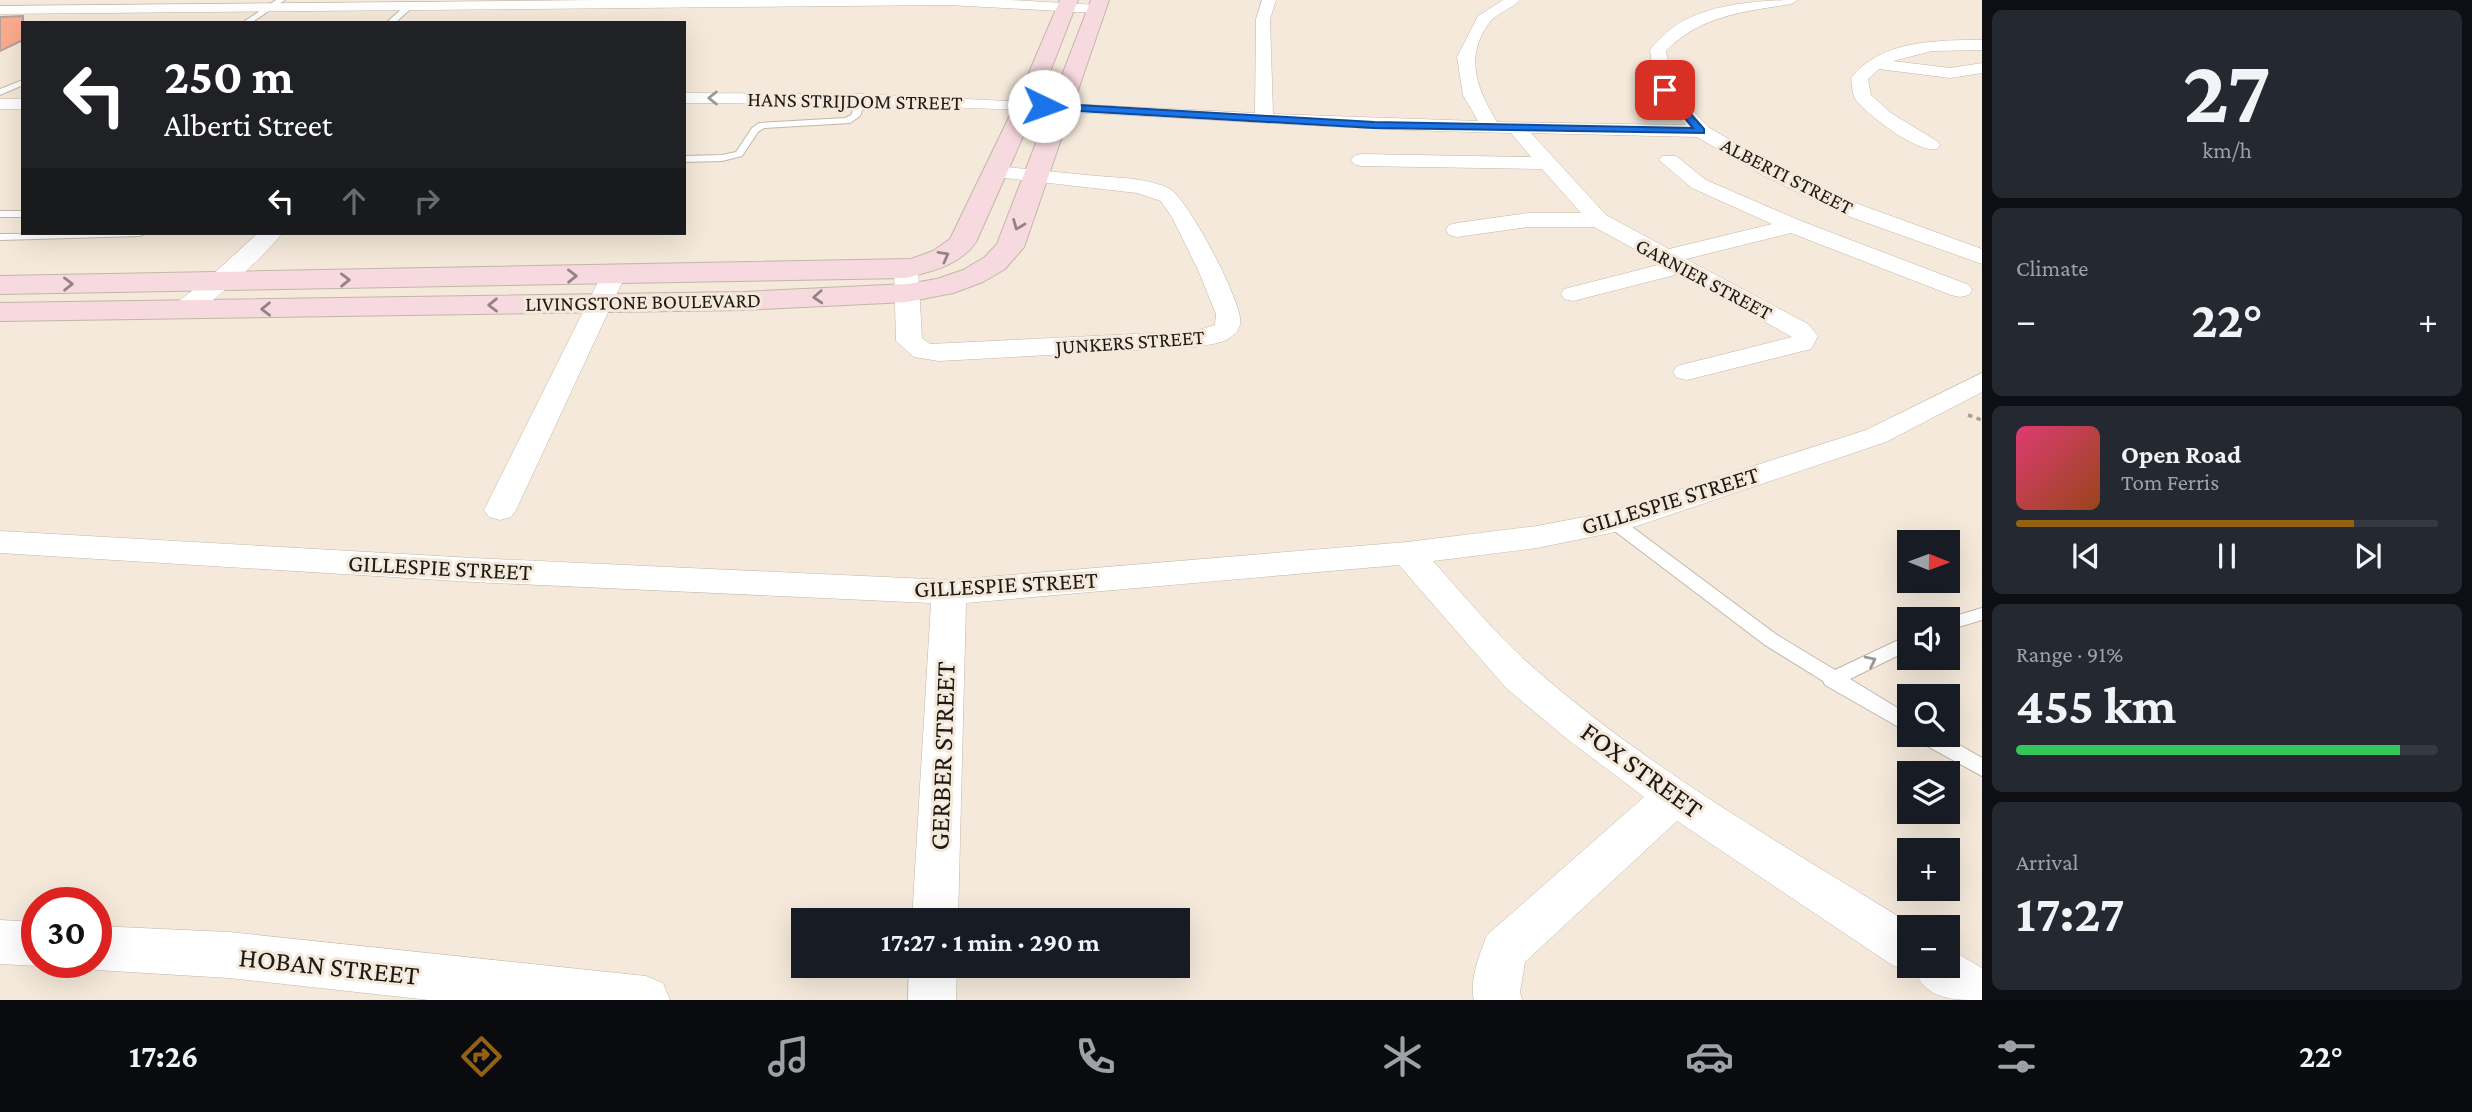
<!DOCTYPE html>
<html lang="en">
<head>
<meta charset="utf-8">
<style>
	:root { --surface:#171b24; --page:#242831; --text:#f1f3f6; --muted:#9ea1a6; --line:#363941; --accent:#936112 }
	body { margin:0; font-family:"Crimson Pro",serif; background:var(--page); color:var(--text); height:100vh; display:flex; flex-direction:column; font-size:26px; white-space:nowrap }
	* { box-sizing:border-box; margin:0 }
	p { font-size:23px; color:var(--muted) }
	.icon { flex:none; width:38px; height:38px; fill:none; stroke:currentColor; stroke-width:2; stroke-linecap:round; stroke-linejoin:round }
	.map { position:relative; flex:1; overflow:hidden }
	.panel { display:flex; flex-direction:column; gap:10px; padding:10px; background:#0d0f14; width:490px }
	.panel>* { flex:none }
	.guide { position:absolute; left:21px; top:21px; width:665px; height:214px; border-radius:0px; box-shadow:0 7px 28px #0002; background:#202124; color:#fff; overflow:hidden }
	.needle { width:46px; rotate:91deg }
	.controls { position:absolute; left:1897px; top:530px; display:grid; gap:14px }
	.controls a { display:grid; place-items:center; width:63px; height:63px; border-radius:0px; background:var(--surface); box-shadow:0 7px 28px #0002; font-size:35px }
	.speed { position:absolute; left:21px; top:887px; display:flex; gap:14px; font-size:35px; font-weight:700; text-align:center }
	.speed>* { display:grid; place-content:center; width:91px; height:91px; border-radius:50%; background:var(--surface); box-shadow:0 7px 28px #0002; line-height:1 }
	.speed .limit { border:10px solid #d22; background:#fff; color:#111 }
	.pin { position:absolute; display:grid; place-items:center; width:60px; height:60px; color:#fff; margin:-30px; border-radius:14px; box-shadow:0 4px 10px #0006 }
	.me { position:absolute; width:77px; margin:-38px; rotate:93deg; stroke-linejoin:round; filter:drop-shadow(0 0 5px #0008) }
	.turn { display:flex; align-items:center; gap:24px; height:147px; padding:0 28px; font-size:32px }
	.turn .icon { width:91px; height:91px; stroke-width:2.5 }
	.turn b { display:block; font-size:49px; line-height:60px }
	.lanes { display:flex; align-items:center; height:66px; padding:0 28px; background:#0003; justify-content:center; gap:35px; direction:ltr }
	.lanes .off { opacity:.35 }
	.big { font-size:52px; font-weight:700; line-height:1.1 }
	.panel .card { flex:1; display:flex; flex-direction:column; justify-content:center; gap:10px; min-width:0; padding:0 24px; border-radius:10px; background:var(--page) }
	.panel .dial { align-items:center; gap:0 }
	.dial b { font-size:91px; line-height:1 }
	.song { display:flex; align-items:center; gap:21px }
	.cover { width:84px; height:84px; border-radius:10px; background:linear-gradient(135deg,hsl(340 70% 55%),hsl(20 70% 35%)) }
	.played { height:7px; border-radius:4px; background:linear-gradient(90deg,var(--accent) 80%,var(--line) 80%) }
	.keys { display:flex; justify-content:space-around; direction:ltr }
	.heat { display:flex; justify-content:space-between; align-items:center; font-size:38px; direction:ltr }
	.charge { height:10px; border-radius:5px; background:linear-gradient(90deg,#34c759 91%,var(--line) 0) }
	.trip { position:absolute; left:791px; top:908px; width:399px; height:70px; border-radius:0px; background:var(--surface); box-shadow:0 7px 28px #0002; font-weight:700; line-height:70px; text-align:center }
	.tabs { display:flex; height:112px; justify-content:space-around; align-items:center; background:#090b0e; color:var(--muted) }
	.tabs .icon { width:49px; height:49px }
	.tabs .selected { color:var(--accent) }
	.tabs b { font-size:32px; color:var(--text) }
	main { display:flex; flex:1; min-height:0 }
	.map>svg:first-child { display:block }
</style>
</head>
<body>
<main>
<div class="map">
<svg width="1982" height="1000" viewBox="0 0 1982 1000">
	<rect width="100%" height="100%" fill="#f4e9da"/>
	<path fill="#fbab8e" stroke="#b3a19a" stroke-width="2" d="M23 16V40L0 51V17Z"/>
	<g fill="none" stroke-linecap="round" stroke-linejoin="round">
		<defs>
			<path id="lane" d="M276 0H285L251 23H242Z
				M407 4 414 6 395 23H386Z
				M23 80V85L0 95V89Z
				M859 97 866 99 860 116 850 123 764 128 758 132 742 156 722 161 684 162V156L722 155 736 152 752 128 759 123 845 118 851 115Z
				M0 211H23V217H0Z
				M146 233 140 236 0 240V234Z
				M1614 517 1620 518 1777 635 1835 670 1909 635V650L1850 679 1909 715V733L1825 685 1823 681 1765 645 1608 526 1606 522Z
				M1982 608V620L1948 630V620H1941Z
				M1915 735H1942L1982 758V776L1918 741Z"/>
			<path id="street" d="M599 0H1010L1097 5 1104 9 1097 13 949 5 0 14V6Z
				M1262 0H1276L1270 19 1273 114 1478 121 1463 95 1457 57 1478 16 1503 0H1520C1512 9 1496 13 1489 23 1464 57 1477 89 1497 122L1686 125 1656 90 1650 50 1652 47C1659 40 1665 33 1672 28 1704 4 1760 0 1798 0L1791 4C1744 12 1701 15 1666 51L1673 89 1708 127 1778 168 1861 205 1982 249V264L1845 215 1764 176 1697 137 1531 133 1606 215 1669 249 1772 224 1692 188 1659 160 1662 156H1676L1706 180 1801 221 1969 285 1972 290 1969 295 1960 297 1951 295 1791 233 1686 259 1808 324 1818 336 1811 349 1687 380 1677 378 1673 372 1677 366 1792 337 1679 274 1573 301 1564 299 1561 294 1564 289 1662 264 1594 227H1528L1457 237 1449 235 1446 230 1449 225 1457 223 1528 213H1581L1542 169 1361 166 1354 164 1351 160 1354 156 1361 154 1531 157 1511 133C1348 130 1186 117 1024 110 910 105 798 104 684 103V93L862 94 1255 113 1256 19Z
				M1982 40V50L1932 51 1893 61 1950 68 1982 63V73L1950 78 1879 69 1868 79 1871 95 1891 113 1937 141 1940 145 1937 149C1919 154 1867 115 1856 100 1852 94 1852 85 1851 78 1880 40 1938 40 1982 40Z
				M0 99H23V109H0Z
				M995 166C1029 169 1063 173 1097 176 1120 178 1149 178 1170 189 1188 199 1246 308 1240 325 1234 343 1212 344 1195 347L939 361 914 357 896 341 894 269 898 264H914L918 269 922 338 930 344 1195 331 1215 325 1216 314 1198 270 1173 219 1161 201 1137 193 988 176 985 172 988 168Z
				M258 233H282C270 251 207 309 188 317 182 319 178 318 172 316L169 311 172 306 210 277Z
				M613 269 621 271 625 276 516 510 511 517 500 520 489 517 484 510 601 276 605 271Z
				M1982 373V392L1886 442 1625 530 1537 548 1433 561C1466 598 1498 637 1535 669 1650 770 1787 847 1917 928H1909V966H1948V948L1982 968V1000C1952 1000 1927 1000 1914 970L1909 972 1892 965 1677 821 1525 962 1520 992 1522 1000H1474C1469 980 1480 953 1487 935L1644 797 1567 739 1506 688 1399 565 966 603 958 920H912L931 603 473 582 0 553V531L473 558 949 580 1407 542 1537 526 1610 512 1866 430Z
				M0 920 37 922V962H47L37 966 0 964Z
				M96 926 229 932 646 976 663 983 670 1000H429L229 978 96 970 79 962H96Z
				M909 966H957L956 1000H908Z"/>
			<path id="secondary" d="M1060 0H1078L1037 105 976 242C959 266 932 271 906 278L0 294V276L911 259 933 251 950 239 1015 105Z
				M1091 0H1109L1024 247 1005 269 983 282 953 293 907 302 743 310 0 321V303L743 292 907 284 937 279 963 270 985 257 997 244Z"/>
		</defs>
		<use href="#lane" stroke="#c1b7a8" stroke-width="2"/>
		<use href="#street" stroke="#c1b7a8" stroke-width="1"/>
		<use href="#secondary" stroke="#c1b7a8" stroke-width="2"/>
		<path stroke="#a9a095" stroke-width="3.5" stroke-dasharray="4.5 4.5" stroke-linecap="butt" d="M1968 415 1982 420"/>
		<use href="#lane" fill="#fff" fill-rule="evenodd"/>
		<use href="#street" fill="#fff" fill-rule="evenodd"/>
		<use href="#secondary" fill="#f7dadf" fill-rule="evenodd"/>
	</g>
	<defs><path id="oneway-chevron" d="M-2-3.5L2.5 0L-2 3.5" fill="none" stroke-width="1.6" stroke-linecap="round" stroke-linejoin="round" transform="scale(1.75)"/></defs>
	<g stroke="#999895">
		<use href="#oneway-chevron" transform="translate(713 98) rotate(180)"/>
		<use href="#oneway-chevron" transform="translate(1871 661) rotate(-26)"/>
	</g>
	<g stroke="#958384">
		<use href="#oneway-chevron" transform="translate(1018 225) rotate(112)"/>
		<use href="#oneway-chevron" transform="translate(944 256) rotate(-29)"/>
		<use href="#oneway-chevron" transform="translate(572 276) rotate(-1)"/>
		<use href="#oneway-chevron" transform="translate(345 280) rotate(-1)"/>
		<use href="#oneway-chevron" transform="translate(68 284) rotate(-1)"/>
		<use href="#oneway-chevron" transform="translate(818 297) rotate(177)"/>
		<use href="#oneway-chevron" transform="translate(493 305) rotate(179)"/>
		<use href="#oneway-chevron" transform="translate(266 309) rotate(179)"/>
	</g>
	<path fill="#1a73e8" stroke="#114b97" stroke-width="2" d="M1662 88H1668L1704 129V133L1374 128 1044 109 1040 106 1044 103 1374 122 1693 128 1662 91Z"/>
	<g text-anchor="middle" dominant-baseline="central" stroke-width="6" stroke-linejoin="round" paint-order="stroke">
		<g font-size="21" fill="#1d1914" stroke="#f4e9da">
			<text transform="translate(855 101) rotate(1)">HANS STRIJDOM STREET</text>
			<text transform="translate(1787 176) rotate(27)">ALBERTI STREET</text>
			<text transform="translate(1704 279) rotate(28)">GARNIER STREET</text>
			<text transform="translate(643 302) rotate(-1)">LIVINGSTONE BOULEVARD</text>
			<text transform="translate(1130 342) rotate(-4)">JUNKERS STREET</text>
		</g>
		<g font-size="24" fill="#1d1914" stroke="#f4e9da">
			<text transform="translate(1670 500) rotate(-17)">GILLESPIE STREET</text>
			<text transform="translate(440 567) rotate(3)">GILLESPIE STREET</text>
			<text transform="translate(1006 584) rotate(-3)">GILLESPIE STREET</text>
		</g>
		<g font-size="28" fill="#1d1914" stroke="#f4e9da">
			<text transform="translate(942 756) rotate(-88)">GERBER STREET</text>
			<text transform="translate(1642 770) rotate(36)">FOX STREET</text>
			<text transform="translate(329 966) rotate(6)">HOBAN STREET</text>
		</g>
	</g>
</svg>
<div class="controls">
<a><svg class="needle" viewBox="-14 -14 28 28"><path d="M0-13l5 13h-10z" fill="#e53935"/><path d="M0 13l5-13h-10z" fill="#9ea1a6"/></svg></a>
<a><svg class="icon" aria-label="sound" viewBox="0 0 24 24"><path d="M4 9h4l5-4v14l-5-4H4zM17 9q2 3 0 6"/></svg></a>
<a><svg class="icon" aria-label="search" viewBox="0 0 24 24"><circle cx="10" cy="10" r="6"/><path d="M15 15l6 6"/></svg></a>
<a><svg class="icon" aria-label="layers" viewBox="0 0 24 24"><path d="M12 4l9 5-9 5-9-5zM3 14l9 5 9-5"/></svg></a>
<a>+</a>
<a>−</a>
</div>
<div class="speed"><div class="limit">30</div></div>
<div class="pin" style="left:1665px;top:90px;background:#d93025"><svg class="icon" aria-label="arrive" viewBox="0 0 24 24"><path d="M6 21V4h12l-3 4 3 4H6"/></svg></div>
<svg class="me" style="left:1044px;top:106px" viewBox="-20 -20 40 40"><circle r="19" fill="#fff"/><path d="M0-13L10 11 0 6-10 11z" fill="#1a73e8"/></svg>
<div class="trip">17:27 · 1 min · 290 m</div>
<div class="guide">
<div class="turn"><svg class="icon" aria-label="left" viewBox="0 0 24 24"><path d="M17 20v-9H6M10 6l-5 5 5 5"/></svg><div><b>250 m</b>Alberti Street</div></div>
<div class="lanes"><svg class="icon" aria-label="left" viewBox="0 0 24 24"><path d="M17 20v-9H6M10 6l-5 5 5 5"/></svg><svg class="icon off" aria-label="ahead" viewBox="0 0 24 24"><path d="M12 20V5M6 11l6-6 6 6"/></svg><svg class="icon off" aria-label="right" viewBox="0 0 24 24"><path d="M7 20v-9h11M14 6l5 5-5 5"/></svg></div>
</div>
</div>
<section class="panel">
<div class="card dial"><b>27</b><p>km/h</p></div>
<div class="card"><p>Climate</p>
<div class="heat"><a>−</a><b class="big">22°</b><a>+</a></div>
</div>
<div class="card">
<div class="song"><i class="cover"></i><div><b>Open Road</b><p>Tom Ferris</p></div></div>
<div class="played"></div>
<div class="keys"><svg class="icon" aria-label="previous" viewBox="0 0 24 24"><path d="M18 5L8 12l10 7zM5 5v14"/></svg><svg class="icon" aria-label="pause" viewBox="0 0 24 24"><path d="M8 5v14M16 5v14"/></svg><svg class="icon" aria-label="next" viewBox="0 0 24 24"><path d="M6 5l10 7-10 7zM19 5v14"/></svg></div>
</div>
<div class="card"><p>Range · 91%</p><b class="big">455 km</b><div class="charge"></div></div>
<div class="card"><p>Arrival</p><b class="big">17:27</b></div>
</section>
</main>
<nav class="tabs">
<b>17:26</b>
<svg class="icon selected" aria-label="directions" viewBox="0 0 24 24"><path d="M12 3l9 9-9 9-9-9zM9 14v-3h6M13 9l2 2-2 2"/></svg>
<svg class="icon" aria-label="music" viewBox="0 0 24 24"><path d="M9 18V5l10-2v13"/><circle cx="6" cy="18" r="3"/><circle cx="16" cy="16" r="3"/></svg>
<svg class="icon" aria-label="phone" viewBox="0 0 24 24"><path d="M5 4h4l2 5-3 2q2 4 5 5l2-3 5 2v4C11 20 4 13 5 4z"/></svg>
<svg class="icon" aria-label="climate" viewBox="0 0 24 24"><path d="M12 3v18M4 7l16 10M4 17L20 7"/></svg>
<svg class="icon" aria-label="car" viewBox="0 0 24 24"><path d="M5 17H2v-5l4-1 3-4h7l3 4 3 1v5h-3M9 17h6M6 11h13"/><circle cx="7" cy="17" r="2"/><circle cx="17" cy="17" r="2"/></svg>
<svg class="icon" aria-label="filters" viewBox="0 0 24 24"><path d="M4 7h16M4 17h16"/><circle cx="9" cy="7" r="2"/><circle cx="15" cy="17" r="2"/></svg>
<b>22°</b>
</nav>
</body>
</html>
